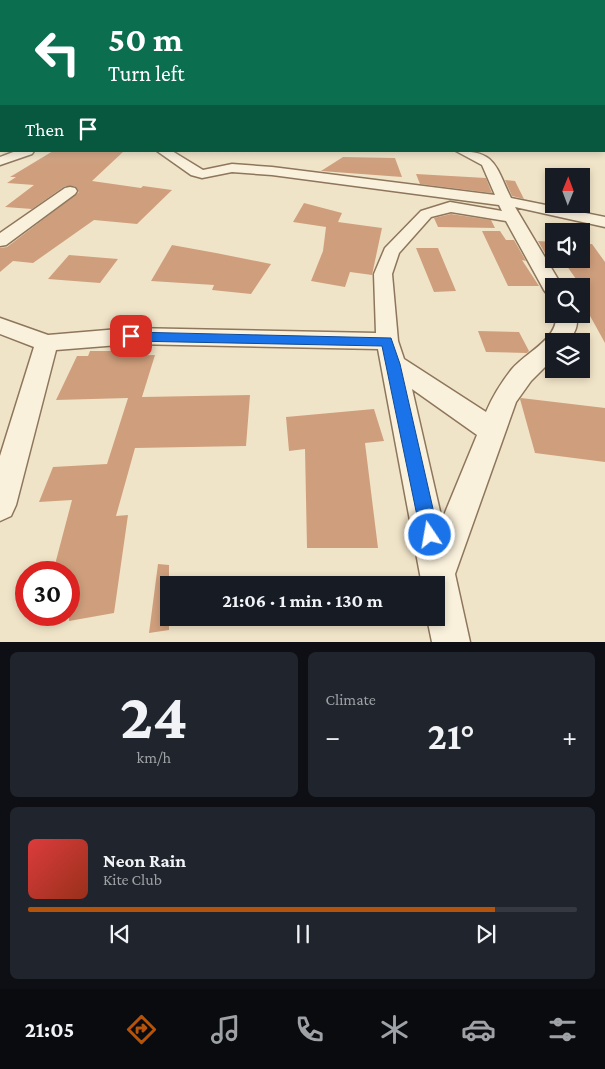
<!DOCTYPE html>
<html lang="en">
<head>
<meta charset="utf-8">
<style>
	:root { --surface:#171b24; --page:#20242c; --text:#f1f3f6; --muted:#9ea1a6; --line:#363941; --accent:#b45309 }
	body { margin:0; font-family:"Crimson Pro",serif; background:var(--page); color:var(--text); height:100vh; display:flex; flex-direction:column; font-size:19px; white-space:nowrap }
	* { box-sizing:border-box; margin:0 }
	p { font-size:16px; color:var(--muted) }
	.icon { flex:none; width:28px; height:28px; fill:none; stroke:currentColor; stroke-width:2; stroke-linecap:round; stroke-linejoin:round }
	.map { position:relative; height:642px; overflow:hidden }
	.sheet { display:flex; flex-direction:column; gap:10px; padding:10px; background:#0d0f14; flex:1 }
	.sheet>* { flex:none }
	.hud { position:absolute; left:0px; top:0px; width:605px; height:152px; box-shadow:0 2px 8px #0003; background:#0b6e4f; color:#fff; overflow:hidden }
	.needle { width:32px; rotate:1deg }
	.fabs { position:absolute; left:545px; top:168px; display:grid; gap:10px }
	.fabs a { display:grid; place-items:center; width:45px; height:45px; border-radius:0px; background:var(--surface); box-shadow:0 2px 8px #0003; font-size:25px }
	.speed { position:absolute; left:15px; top:561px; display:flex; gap:10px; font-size:25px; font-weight:700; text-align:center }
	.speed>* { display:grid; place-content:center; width:65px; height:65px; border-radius:50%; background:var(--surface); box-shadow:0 2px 8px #0003; line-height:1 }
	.speed .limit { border:8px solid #d22; background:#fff; color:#111 }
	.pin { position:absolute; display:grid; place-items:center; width:42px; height:42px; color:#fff; margin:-21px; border-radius:10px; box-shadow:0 2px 8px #0006 }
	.me { position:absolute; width:55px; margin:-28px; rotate:348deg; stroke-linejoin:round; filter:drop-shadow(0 0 4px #0008) }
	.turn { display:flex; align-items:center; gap:18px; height:105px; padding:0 25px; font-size:22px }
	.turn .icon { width:65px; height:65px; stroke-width:2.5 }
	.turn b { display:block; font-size:35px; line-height:42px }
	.then { display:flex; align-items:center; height:48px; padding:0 25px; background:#0003; gap:10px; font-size:19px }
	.big { font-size:38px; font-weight:700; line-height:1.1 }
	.sheet .tile { flex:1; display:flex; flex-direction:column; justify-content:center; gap:8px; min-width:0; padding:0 18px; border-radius:8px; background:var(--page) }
	.sheet .dial { align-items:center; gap:0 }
	.dial b { font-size:65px; line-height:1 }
	.song { display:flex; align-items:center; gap:15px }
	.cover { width:60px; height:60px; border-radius:8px; background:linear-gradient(135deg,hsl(0 70% 55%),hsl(10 70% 35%)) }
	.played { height:5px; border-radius:2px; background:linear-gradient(90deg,var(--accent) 85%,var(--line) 85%) }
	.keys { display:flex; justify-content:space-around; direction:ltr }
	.heat { display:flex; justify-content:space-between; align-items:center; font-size:28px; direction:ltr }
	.sheet .tiles { flex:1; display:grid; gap:10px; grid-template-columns:1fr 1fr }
	.tile:last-child { grid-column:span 2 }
	.trip { position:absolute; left:160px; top:576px; width:285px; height:50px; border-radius:0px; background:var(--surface); box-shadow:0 2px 8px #0003; font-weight:700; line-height:50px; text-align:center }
	.dock { display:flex; height:80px; justify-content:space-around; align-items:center; background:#090b0e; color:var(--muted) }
	.dock .icon { width:35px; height:35px }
	.dock .selected { color:var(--accent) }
	.dock b { font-size:22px; color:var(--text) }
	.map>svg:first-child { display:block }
</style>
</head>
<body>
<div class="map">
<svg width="605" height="642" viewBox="0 0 605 642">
	<rect width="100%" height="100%" fill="#f0e4c8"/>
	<path fill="#cf9f7d" d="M53 151H124L92 181 141 188 143 186 172 190 137 224 94 220 33 263 13 261 0 272V248L7 247 79 192 75 186H65L32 209 5 207 34 185 7 183 16 177H10Z
		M343 157 395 158 402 177 321 171Z
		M416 174 486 178 492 193 420 184Z
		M505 180 515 181 524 199 512 196Z
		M304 203 342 213 338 222 382 228 372 275 350 272 345 287 311 281 323 251 326 227 293 222Z
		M451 214 491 220 495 228 438 227 434 218Z
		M482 231H500L506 240H514L526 261 522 260 539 286H508Z
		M538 241 554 242V259H581V244H592L605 262V343L589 314H585L581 308V286L564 262H550Z
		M172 245 216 253 271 264 251 294 212 290 214 285 151 281Z
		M416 248H438L456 291 434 292Z
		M69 255 118 259 100 283 48 279Z
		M478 331 519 332 529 351 527 353 486 352Z
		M90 351H124L122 356 155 355 142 397 250 395 246 446 135 448 116 516 128 515 114 613 69 621V572H53L72 500 39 502 53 467 107 464 128 398 56 400 77 356H88Z
		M521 398 605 408V462L535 453 520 399Z
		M374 409 384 441 365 443 378 548H307L305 449 289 451 286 417Z
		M158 564 169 565V630L149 633Z"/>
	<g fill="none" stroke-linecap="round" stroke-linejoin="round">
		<defs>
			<path id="minor" d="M0 93H1V99H0Z
				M16 151H34L32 154 0 165V157Z
				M157 151H172L203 170 232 164 272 167 495 195 482 165 456 151C496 151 495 165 511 198L605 217V227L515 207 562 286H554V296L547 294 544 290 506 221 451 212 431 217 399 253 392 274 398 341 404 359 486 412C493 396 501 383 512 369 526 352 559 339 556 314H576C579 325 575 332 569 341H554V358L531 381 516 402 455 574 470 642H432L427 618H436V585H422L378 349 131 344 56 350 16 505 11 516 0 521V456L34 347 0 334V318L48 335 131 328 376 333 374 274 385 248 421 211 450 202 502 211 499 205 272 175 232 172 202 178 191 175ZM412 389 477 435 442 520Z
				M70 187 75 188 77 191 75 194 6 245 0 246V233L65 188Z"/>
		</defs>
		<use href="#minor" stroke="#8d765c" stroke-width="3"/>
		<use href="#minor" fill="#faf1dc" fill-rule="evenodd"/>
	</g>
	<linearGradient id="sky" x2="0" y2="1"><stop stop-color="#8fbad6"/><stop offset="0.45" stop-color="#f8f3e6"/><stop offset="1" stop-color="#f8f3e6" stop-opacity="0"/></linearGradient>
	<rect width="605" height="164" fill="url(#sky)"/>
	<path fill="#1a73e8" stroke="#114b97" d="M131 332 391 338 400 364 439 535 436 541 430 543 424 541 421 535 382 346 131 341 125 336Z"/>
</svg>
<div class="fabs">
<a><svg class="needle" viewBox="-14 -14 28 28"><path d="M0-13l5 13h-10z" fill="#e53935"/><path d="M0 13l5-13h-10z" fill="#9ea1a6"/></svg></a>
<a><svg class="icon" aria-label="sound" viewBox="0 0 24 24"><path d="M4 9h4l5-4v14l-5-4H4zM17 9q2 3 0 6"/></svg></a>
<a><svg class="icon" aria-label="search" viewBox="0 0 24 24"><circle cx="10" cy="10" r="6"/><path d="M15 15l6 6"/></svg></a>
<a><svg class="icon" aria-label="layers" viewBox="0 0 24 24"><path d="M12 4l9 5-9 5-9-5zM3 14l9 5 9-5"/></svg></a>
</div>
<div class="speed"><div class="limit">30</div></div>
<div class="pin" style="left:131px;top:336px;background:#d93025"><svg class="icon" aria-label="arrive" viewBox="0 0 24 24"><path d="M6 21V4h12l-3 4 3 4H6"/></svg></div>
<svg class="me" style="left:430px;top:535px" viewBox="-20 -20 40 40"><circle r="17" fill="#1a73e8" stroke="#fff" stroke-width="3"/><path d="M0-11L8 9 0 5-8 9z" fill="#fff"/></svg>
<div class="trip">21:06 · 1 min · 130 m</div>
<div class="hud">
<div class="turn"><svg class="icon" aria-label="left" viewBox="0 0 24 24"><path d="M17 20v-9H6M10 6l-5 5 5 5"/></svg><div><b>50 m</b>Turn left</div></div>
<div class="then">Then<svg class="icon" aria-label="arrive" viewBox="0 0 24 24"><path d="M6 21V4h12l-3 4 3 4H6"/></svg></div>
</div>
</div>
<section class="sheet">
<div class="tiles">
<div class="tile dial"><b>24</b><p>km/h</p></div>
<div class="tile"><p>Climate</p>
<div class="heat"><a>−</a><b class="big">21°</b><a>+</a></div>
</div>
<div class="tile">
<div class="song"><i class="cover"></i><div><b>Neon Rain</b><p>Kite Club</p></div></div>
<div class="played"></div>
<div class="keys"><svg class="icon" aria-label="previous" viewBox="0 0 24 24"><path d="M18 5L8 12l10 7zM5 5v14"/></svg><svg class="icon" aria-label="pause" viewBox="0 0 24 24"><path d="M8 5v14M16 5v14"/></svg><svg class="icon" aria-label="next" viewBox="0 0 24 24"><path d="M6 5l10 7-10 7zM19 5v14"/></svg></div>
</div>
</div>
</section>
<nav class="dock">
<b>21:05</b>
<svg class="icon selected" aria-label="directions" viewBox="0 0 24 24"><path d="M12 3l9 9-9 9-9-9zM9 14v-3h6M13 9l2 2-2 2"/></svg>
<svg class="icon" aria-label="music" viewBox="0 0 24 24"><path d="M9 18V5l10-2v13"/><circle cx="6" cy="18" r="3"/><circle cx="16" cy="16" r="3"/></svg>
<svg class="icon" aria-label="phone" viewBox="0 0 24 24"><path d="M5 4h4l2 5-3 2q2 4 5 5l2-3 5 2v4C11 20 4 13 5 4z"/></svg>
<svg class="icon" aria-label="climate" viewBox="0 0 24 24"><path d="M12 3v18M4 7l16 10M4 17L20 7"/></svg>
<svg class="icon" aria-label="car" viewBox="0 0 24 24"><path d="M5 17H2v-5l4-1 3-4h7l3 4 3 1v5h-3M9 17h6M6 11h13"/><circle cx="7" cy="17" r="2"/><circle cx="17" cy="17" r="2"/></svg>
<svg class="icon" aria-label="filters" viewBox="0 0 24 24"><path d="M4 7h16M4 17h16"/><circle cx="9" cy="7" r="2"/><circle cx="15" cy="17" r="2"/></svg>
</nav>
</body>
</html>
